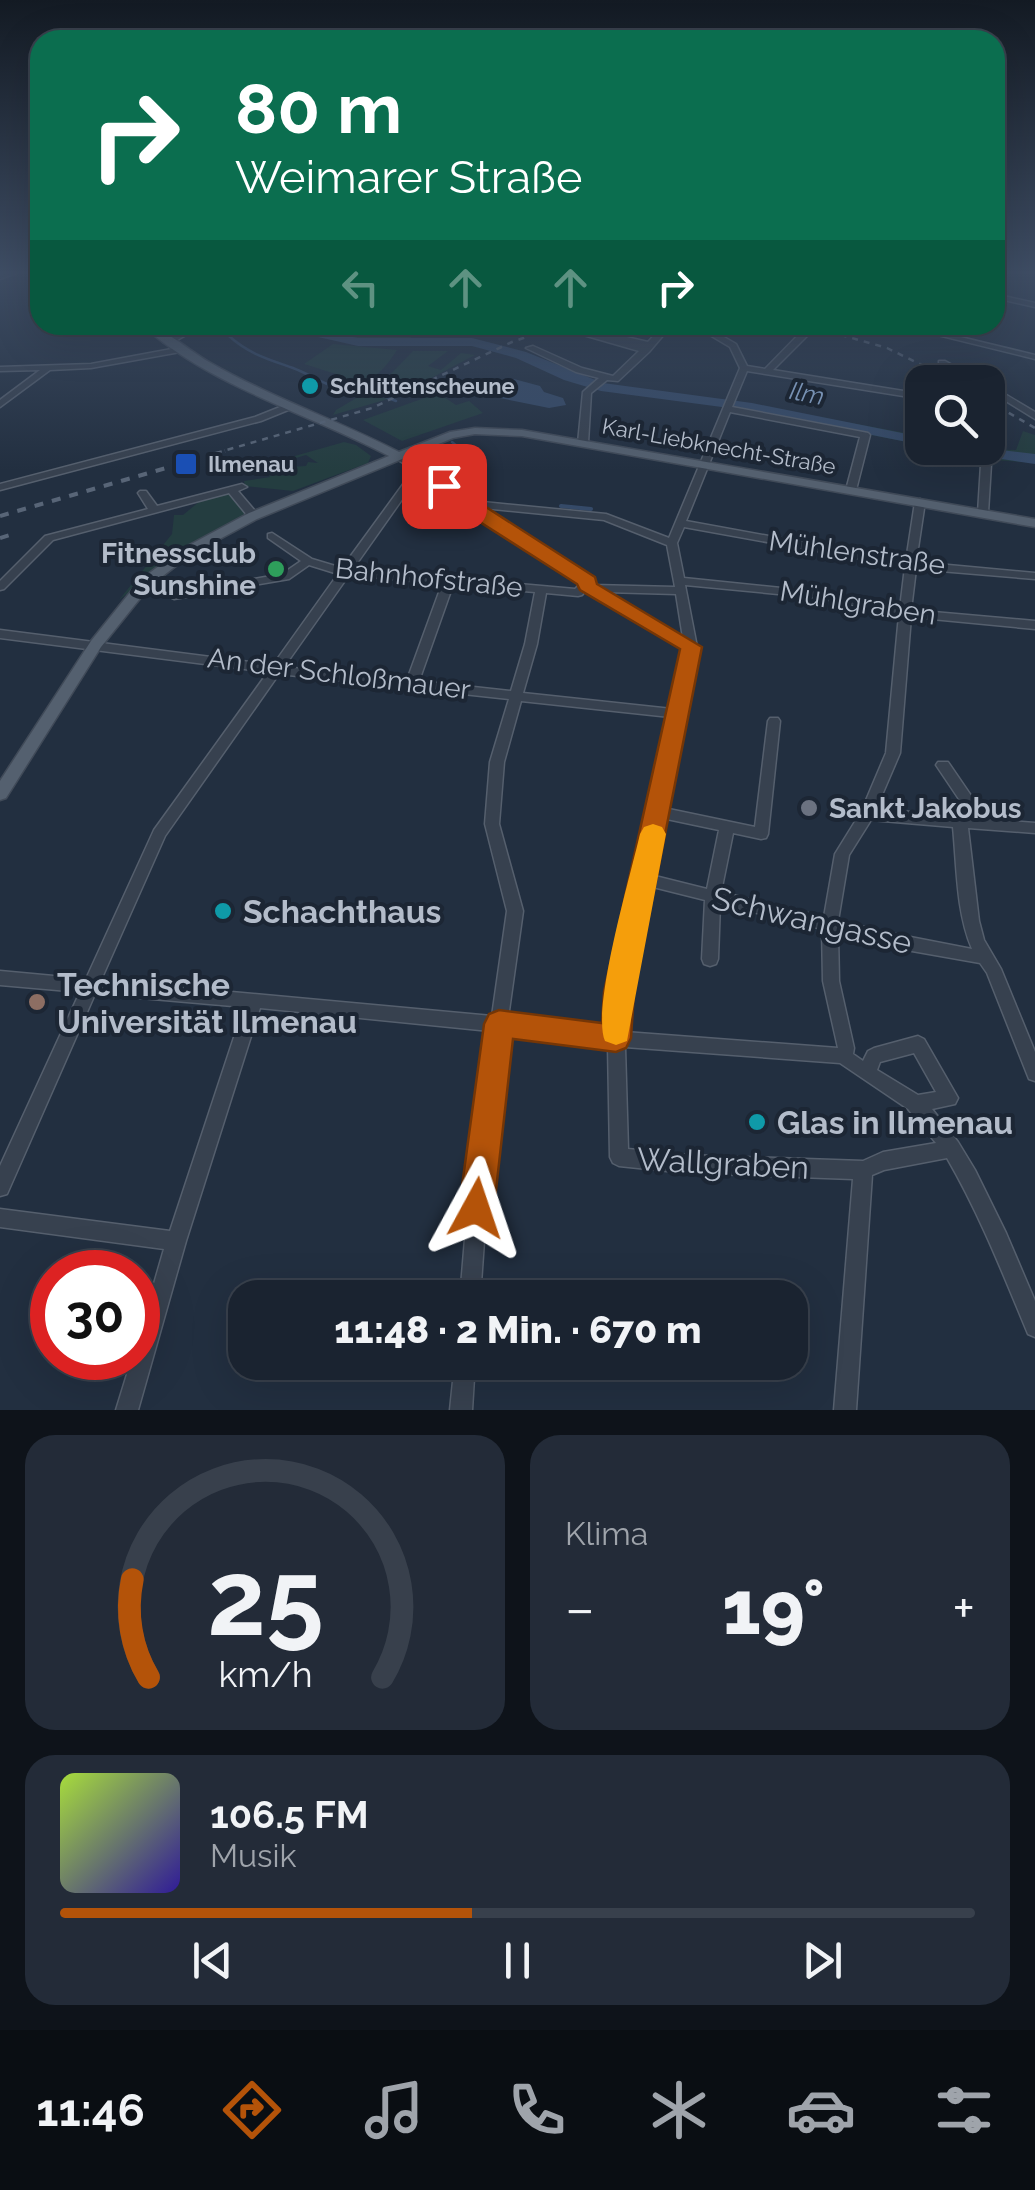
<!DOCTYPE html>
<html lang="de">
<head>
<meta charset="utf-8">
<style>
	:root { --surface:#1a2330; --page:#232b38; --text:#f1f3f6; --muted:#9fa4ab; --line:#38404c; --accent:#b45309 }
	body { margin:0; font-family:Raleway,sans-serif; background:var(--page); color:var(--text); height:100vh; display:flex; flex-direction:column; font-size:38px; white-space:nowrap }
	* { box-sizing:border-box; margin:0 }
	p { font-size:32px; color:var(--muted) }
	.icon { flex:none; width:55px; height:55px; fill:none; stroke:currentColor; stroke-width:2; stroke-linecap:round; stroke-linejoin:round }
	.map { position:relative; height:1410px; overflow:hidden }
	.panel { display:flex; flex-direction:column; gap:25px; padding:25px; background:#0e131a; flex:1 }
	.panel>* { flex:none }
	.top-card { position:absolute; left:30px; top:30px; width:975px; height:305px; border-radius:30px; box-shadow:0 10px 40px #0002,0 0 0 2px var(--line); background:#0b6e4f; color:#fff; overflow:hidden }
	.controls { position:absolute; left:905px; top:365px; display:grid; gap:20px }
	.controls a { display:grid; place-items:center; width:100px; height:100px; border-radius:20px; background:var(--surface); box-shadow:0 10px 40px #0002,0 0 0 2px var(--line); font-size:50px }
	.speed { position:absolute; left:30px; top:1250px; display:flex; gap:20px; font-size:50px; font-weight:700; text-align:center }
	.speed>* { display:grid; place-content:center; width:130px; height:130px; border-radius:50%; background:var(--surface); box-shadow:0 10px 40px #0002,0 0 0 2px var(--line); line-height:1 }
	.speed .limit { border:15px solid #d22; background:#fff; color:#111 }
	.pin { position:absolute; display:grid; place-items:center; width:85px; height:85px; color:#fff; margin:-42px; border-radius:20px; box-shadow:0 5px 15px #0006 }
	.me { position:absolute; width:110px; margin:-55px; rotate:5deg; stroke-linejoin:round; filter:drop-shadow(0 0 8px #0008) }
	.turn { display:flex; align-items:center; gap:35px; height:210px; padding:0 40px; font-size:45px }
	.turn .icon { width:130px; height:130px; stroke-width:2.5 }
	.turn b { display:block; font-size:70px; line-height:85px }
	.lanes { display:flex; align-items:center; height:95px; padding:0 40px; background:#0003; justify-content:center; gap:50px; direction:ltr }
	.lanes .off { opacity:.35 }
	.big { font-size:75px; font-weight:800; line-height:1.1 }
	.panel .widget { flex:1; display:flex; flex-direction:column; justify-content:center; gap:15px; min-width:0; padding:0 35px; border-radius:30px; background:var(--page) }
	.panel .dial { align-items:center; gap:0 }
	.dial svg { height:260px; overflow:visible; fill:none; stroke:var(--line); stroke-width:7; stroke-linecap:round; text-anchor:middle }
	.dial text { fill:var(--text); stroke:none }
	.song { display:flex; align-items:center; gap:30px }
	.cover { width:120px; height:120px; border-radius:15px; background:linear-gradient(135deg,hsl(80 70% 55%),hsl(250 70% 35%)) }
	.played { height:10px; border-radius:5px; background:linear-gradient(90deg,var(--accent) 45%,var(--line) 45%) }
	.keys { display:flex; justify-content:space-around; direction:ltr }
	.heat { display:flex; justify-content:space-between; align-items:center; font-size:55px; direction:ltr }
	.panel .tiles { flex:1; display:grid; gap:25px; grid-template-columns:1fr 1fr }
	.widget:last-child { grid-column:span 2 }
	.trip { position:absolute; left:228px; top:1280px; width:580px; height:100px; border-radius:30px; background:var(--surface); box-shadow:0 10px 40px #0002,0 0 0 2px var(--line); font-weight:800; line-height:100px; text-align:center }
	.tab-bar { display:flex; height:160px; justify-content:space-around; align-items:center; background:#0a0e13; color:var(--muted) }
	.tab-bar .icon { width:70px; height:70px }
	.tab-bar .selected { color:var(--accent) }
	.tab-bar b { font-size:45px; color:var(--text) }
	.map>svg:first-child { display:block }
</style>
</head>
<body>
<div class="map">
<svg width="1035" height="1410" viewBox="0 0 1035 1410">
	<rect width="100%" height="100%" fill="#222f40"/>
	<path fill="#243d40" d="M289 325H410L411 339 361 341Z
		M333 344 397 350C380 377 360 394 327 385L339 375 304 364Z
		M413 351H448L428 366 441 370 461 353 475 355 395 397 333 415 336 410 382 383Z
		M438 393 456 405 469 401 483 413 402 441 363 420Z
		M741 403 922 436V445L744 410 739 407Z
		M1023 431 1035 435V463L995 460 933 448 1016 450Z
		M344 442 356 445 371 456 368 463 293 491 245 486 244 481 270 477 262 468 237 476 261 466 273 476 276 472 292 470 290 467 306 466 308 462 318 463 306 455 273 465 275 468 270 463Z
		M228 492 248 514 181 551 119 600 172 534 174 515H183L200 501Z"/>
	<path fill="#354a68" d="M514 379 540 386 544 392 563 398 566 405 549 408 490 396 500 385Z"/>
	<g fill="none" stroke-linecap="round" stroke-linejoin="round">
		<path stroke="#354a68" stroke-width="2.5" d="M236 325 229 336C249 354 268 359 293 368 321 379 328 390 361 390
			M381 395 396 401
			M452 442 457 446"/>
		<path stroke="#354a68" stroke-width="4" d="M464 451 469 459
			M561 506 591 509"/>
		<path fill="#354a68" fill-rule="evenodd" d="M265 325H290L358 338H472L526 352 603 383 752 403 922 437V445L752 411 601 391 564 380 516 358 472 346H358Z
			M948 448H984L1035 454V464L955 452Z"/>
		<defs>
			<path id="minor" d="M8 272H19L0 279V275Z
				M995 294 1035 303V307L995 298Z
				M194 325H204L170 344 163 342Z
				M693 325H703L736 344 747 366 765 369 806 327H812V331L773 370 922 394V399L747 371 732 407 868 433 870 435 856 490 851 493 846 490 860 437 730 412 686 521 906 561 915 502 920 499 925 502 916 562 1035 573V579L916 569 911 610 1035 621V629L911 617 900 753 876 809 971 817 936 765 938 762H948L987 819 1035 823V833L968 828 979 921 984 940 1001 969 1035 1052V1081L1029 1079 987 973 980 963 895 948 838 933 839 981 854 1048 853 1054 863 1061 868 1051 874 1048 918 1036 924 1039 958 1098 955 1104 932 1109 958 1142 975 1170 1006 1233 1035 1301V1337L1028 1334C1003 1274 980 1215 947 1158L884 1170 872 1175 856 1410H834L853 1179 686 1173 619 1166 613 1163 610 1157 608 1046 506 1033 490 1156 480 1298H460L472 1156 490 1031 260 1008 186 1241 138 1410H116L132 1358H138V1339L164 1249 0 1227V1209L170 1231 244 1007 95 994 7 1194 0 1196V1166L80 992 0 985V971L86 979 154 830 268 672 0 638V630L273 665 338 574 309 565 289 579 174 599 168 596 174 593 282 574 301 561 268 538V534L272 533 312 559 342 568 412 472 416 471 395 458 393 456 398 453 468 496H475L483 502 606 514 669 538 740 368 730 347ZM420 474 459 499V502L582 582 575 589 353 569ZM483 508 604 520 667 545 675 587 593 585 592 579ZM684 527 905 567 900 608 820 592 684 578 677 543ZM349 575 442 584 407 680 284 667ZM453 585 535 592 525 644 511 691 419 681ZM685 585 820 598 899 615 886 753 861 812 835 854 824 917 721 892 733 833 761 839 766 838 768 834 780 721 778 718H770L768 721 755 827 664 808 683 717 685 714 684 712 697 647ZM586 590 685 648 672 709 523 693 537 644 546 593 578 596 582 595ZM605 592 676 594 683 638ZM279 674 509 699 490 762 485 824 507 911 492 1016 101 980 165 836ZM521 701 670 717 611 992 608 1030 508 1018 523 911 499 824 504 762ZM662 818 719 830 707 889 651 875ZM871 820 953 827C957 867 956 911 972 949L895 934 838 921 849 855ZM649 886 705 900 702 959 704 964 710 966 716 964 718 959 720 904 822 929 823 981 838 1048 625 1032 627 992ZM625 1047 840 1063 908 1109 936 1143 883 1152 863 1161 686 1155 628 1149ZM914 1053 936 1092 918 1095 877 1070 880 1062Z
				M897 325H911L1035 355V359Z
				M583 327 648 342 659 330 666 332 649 352 618 381 607 380 591 393 588 443 583 446 578 443 583 392 599 378 576 372 526 348 533 346 582 368 613 376 639 351 573 332Z
				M177 348 181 350 180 352 91 368 50 370 0 407V400L40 370 0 371V367L91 364Z
				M939 361H945L984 382H974L939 365Z
				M988 384 1035 412V419L988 390Z
				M290 403 294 406 293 408 261 421 0 490V484L255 417Z
				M988 445 992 448 988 513 983 516 978 513 982 448H988Z
				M242 484 247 487 238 491 255 511V515H247L229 493 53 540 4 589 0 590V581L45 536 148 509 138 493 140 491H146L157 506Z
				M455 1362H475L472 1410H450Z"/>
			<path id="major" d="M142 325C161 325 191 352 209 362 270 397 337 420 399 452L450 432 475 428 522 430 1035 519V527L522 436 475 434 453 438 257 519 190 555 150 586 101 647 6 798 0 800V781L91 641 140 580 182 549 249 513 389 456C310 414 209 386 142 325Z"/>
		</defs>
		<use href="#minor" stroke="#555f6d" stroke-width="3"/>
		<use href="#major" stroke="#404a58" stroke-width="3"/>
		<use href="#minor" fill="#37414f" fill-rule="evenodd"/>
		<use href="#major" fill="#54606f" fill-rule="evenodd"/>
		<path stroke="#586577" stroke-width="2.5" stroke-dasharray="6 6" stroke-linecap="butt" d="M806 325 887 348 957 382
			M988 401 1035 428
			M216 453 372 408 512 342 561 325"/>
		<path stroke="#586577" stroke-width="4" stroke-dasharray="9 9" stroke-linecap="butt" d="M0 516 225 451
			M0 538 13 534"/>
	</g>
	<linearGradient id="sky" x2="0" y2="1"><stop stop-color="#131a23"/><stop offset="0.58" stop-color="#3e4d64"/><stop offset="1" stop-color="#3e4d64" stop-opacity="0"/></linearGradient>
	<rect width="1035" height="470" fill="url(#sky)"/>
	<path fill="#b45309" stroke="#753606" stroke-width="2.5" d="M444 480 595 577 597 584 702 647 634 992 631 1038 626 1048 616 1052 513 1039 494 1208 489 1220 476 1225 464 1220 459 1208 484 1024 489 1014 499 1010 602 1023 604 992 680 649 580 590 577 584 461 510 435 486Z"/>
	<path fill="#f59e0b" d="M653 824 662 827 666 834 627 1041 616 1045 605 1041C591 1009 631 874 640 834L644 827Z"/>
	<g fill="#0f9aa8" stroke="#1c2634" stroke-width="4">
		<circle cx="310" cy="386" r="10"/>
		<circle cx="223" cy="911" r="10"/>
		<circle cx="757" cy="1122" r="10"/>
	</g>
	<rect fill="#1a4fb4" stroke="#1c2634" stroke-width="4" x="174" y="452" width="24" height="24" rx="5"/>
	<circle fill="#2e9e5b" stroke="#1c2634" stroke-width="4" cx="276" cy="569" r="10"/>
	<circle fill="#6b7280" stroke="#1c2634" stroke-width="4" cx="809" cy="808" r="10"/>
	<circle fill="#8d6e63" stroke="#1c2634" stroke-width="4" cx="37" cy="1002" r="10"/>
	<g text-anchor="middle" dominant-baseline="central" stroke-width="8" stroke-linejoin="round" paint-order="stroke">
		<g font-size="22" font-weight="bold" fill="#b3bcca" stroke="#1c2634" text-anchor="start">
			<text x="330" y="386">Schlittenscheune</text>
			<text x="208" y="464">Ilmenau</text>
		</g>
		<g font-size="22" fill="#b3bcca" stroke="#1c2634">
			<text transform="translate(719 446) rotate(10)">Karl-Liebknecht-Straße</text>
		</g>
		<g font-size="25" font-style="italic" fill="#7892b4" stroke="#1c2634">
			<text transform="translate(807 393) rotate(11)">Ilm</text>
		</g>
		<g font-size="28" font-weight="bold" fill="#b3bcca" stroke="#1c2634" text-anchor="end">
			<text x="256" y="553">Fitnessclub<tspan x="256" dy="32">Sunshine</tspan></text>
			<text x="829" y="808" text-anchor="start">Sankt Jakobus</text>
		</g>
		<g font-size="28" fill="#b3bcca" stroke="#1c2634">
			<text transform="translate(857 553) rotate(8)">Mühlenstraße</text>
			<text transform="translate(429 578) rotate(6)">Bahnhofstraße</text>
			<text transform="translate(858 603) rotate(9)">Mühlgraben</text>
			<text transform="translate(339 674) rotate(7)">An der Schloßmauer</text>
		</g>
		<g font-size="32" font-weight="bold" fill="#b3bcca" stroke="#1c2634" text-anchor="start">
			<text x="243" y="911">Schachthaus</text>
			<text x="57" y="984">Technische<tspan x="57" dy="37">Universität Ilmenau</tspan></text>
			<text x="777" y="1122">Glas in Ilmenau</text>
		</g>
		<g font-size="32" fill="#b3bcca" stroke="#1c2634">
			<text transform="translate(812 920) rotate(13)">Schwangasse</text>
			<text transform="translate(723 1163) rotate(3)">Wallgraben</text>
		</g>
	</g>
</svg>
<div class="controls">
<a><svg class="icon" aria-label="search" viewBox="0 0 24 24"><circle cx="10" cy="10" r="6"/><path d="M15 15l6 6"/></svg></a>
</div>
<div class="speed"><div class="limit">30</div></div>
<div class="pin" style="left:444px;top:486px;background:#d93025"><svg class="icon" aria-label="arrive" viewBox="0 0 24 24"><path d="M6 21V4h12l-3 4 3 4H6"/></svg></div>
<svg class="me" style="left:476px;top:1208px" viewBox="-20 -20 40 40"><path d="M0-17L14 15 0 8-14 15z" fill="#b45309" stroke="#fff" stroke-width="4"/></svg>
<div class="trip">11:48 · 2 Min. · 670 m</div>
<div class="top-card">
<div class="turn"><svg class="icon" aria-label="right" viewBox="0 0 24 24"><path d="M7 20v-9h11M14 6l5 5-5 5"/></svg><div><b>80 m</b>Weimarer Straße</div></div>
<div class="lanes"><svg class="icon off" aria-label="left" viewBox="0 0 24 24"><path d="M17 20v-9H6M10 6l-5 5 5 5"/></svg><svg class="icon off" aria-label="ahead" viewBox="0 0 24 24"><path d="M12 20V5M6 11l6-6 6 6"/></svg><svg class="icon off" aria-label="ahead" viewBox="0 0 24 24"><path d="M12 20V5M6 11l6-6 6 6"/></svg><svg class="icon" aria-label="right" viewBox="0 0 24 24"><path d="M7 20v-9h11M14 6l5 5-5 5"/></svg></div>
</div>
</div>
<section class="panel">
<div class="tiles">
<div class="widget dial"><svg viewBox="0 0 100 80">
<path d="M14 69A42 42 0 1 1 86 69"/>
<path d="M14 69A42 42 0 0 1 9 39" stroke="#b45309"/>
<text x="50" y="56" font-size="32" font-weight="700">25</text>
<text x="50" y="72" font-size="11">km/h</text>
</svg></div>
<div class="widget"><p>Klima</p>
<div class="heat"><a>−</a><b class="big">19°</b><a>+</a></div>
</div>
<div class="widget">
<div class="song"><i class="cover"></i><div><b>106.5 FM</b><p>Musik</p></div></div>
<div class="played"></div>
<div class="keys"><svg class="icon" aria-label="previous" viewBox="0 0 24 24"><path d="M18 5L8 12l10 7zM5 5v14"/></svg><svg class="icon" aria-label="pause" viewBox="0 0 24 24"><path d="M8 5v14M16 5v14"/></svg><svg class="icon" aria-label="next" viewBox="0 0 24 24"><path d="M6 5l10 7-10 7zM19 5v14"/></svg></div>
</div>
</div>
</section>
<nav class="tab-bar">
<b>11:46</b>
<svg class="icon selected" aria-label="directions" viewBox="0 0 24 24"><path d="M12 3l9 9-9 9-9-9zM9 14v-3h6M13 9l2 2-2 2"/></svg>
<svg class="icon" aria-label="music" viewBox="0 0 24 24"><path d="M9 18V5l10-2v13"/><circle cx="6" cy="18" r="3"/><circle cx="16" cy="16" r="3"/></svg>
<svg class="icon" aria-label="phone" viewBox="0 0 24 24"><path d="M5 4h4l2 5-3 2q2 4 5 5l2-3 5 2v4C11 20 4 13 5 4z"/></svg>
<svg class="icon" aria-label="climate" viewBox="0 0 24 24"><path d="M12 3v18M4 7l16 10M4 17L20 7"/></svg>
<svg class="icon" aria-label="car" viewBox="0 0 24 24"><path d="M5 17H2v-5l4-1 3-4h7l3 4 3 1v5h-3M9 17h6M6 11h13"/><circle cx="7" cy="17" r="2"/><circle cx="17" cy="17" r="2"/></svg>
<svg class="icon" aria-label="filters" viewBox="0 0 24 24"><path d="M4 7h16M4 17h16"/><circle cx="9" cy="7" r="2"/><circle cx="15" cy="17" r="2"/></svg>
</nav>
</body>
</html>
